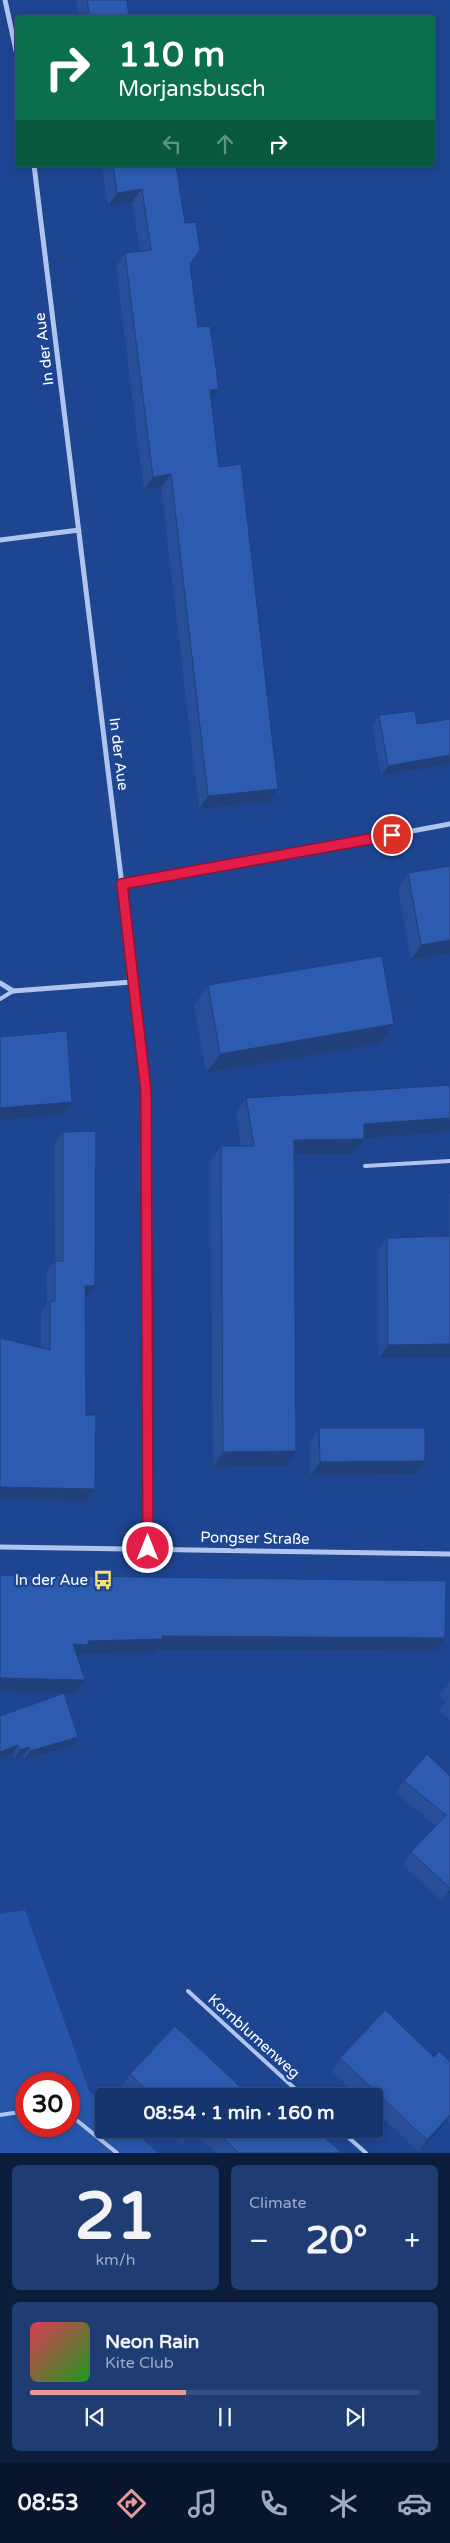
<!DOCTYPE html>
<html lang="en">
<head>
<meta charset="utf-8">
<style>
	:root { --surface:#16346e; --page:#1f3c73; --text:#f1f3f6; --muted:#9eaac2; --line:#354f81; --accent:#e69b98 }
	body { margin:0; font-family:"Varela Round",sans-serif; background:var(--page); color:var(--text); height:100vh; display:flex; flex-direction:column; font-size:19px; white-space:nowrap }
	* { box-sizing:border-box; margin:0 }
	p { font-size:16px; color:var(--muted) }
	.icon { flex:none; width:28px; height:28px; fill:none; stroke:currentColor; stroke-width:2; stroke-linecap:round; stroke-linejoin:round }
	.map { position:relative; height:2153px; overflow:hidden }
	.side { display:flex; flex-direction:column; gap:12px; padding:12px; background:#0c1d3c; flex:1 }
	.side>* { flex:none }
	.banner { position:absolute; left:15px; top:15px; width:420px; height:152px; border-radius:5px; box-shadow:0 2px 8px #0003,0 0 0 1px var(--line); background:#0b6e4f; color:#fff; overflow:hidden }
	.speed { position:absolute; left:15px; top:2072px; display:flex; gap:10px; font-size:25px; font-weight:700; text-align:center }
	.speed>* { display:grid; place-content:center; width:65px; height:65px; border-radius:50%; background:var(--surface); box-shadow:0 2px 8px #0003,0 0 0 1px var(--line); line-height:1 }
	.speed .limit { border:8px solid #d22; background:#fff; color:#111 }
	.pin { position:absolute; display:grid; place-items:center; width:42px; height:42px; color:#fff; margin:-21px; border:2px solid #fff; border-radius:50%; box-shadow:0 1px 5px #0007 }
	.me { position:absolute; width:55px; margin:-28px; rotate:0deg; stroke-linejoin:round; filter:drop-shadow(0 0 4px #0008) }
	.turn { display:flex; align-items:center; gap:18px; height:105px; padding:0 20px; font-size:22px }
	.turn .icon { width:65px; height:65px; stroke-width:2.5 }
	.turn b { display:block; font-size:35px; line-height:42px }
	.lanes { display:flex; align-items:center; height:48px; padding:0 20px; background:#0003; justify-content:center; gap:25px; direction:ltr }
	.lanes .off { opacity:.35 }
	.big { font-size:38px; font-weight:800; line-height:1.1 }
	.side .widget { flex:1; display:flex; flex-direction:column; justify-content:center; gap:8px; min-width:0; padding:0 18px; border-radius:8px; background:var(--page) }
	.side .dial { align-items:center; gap:0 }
	.dial b { font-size:65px; line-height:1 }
	.song { display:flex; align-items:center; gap:15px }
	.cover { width:60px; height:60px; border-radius:8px; background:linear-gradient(135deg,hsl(350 70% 55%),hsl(120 70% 35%)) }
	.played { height:5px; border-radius:2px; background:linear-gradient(90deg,var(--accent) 40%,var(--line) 40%) }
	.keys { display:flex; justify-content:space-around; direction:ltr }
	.heat { display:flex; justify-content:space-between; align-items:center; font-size:28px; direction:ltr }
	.side .tiles { flex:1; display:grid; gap:12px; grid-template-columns:1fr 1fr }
	.widget:last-child { grid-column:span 2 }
	.trip { position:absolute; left:95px; top:2088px; width:288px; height:50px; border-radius:5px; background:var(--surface); box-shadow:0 2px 8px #0003,0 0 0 1px var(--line); font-weight:800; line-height:50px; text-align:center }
	.menu { display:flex; height:80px; justify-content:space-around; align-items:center; background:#09152c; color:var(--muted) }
	.menu .icon { width:35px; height:35px }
	.menu .selected { color:var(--accent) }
	.menu b { font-size:22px; color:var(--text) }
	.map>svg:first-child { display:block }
</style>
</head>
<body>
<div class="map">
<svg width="450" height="2153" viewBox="0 0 450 2153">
	<rect width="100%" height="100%" fill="#1e4592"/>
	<path fill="#2756ab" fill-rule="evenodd" d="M25 1910 89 2091 104 2104V2129H131L158 2153H0V1914ZM26 2084H69V2126H26Z"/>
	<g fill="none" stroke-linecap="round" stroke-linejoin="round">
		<path stroke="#afc5ee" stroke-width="4" d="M0 999 13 991
			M365 1166 450 1161
			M188 1991 303 2096
			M69 2114 117 2153
			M0 2115 26 2111
			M339 2129 366 2153"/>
		<path stroke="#afc5ee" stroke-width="5" d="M5 0 18 60
			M34 165 122 885 146 1092 148 1548
			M0 540 79 530
			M122 885 450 824
			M0 983 13 991 132 982
			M0 1547 450 1554"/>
	</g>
	<path fill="#274e97" d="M76 0H127L129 18H79Z
		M102 165H176L198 327 211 400 219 467 278 789 269 802 199 809 161 487 144 490 116 266 125 253 140 251 132 202 108 206Z
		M379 715 417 724 450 719V764L381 776 372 725Z
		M450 866V953L411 960 398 888 408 873Z
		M208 985 394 1024 380 1044 206 1073 194 1005Z
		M450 1085V1132L364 1138 353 1154 294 1155 286 1466 213 1467 210 1161 221 1146H241L236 1113 246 1098Z
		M63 1132 86 1298H85L86 1415 95 1489 87 1501 0 1500V1338L41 1348V1313L47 1305 46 1273 55 1261 54 1145Z
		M450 1192V1358H379L378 1251 387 1238 449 1236V1194Z
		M319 1428 425 1461 416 1474 310 1476V1442Z
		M0 1575 436 1651 156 1650 154 1653 82 1654 79 1658H78L85 1680 75 1694 64 1693 72 1746 24 1760 23 1756 14 1760 12 1755 0 1759 63 1693Z
		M450 1682V1720L439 1711 446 1702 439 1696Z
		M450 1776V1893L442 1901 403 1865 411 1852 436 1826 396 1793 404 1781Z
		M434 2057 450 2062V2124L447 2121 419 2152 374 2110V2096H359L331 2071 340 2058Z
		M130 2074 250 2096H130L121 2087Z
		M165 2129H315L342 2153H216L193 2132 182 2144Z"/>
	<path fill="#20407b" d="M142 189 132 202 108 206 117 193Z
		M219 389 209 402 210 390Z
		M171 474 161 487 144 490 153 477Z
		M450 755V764L381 776 388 766Z
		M278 789 269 802 199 809 208 796Z
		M450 940V953L411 960 421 945Z
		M394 1024 380 1044 206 1073 220 1054Z
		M72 1102 63 1115 0 1120V1108Z
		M450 1118V1132L353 1139 364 1124Z
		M364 1139 353 1154 283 1155 294 1140Z
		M85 1286H95L86 1298H76Z
		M450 1344V1358H379L388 1345Z
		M296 1451 286 1466 213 1467 223 1452Z
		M425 1461 416 1474 310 1476 320 1462Z
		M0 1487 95 1489 87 1501 0 1500Z
		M162 1636 445 1638 436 1651 156 1650 154 1653 82 1654 79 1658 64 1657 73 1644 88 1641Z
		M0 1678 85 1680 75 1694 0 1692Z
		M78 1737 72 1746 24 1760 30 1751Z
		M18 1745 12 1755 0 1759V1752Z
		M29 1747 23 1756 14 1760 20 1750Z
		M450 1890V1893L442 1901Z
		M450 2115V2116L447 2121 419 2152 427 2140Z
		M193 2129H195L182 2144 191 2131Z"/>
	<path fill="#2d5bb0" stroke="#20407b" d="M87 0H127L129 18H90Z
		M113 165H176L185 223 196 222 200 250 190 264 198 327 210 326 219 389 210 390 219 467 241 464 278 789 208 796 171 474 153 477 125 253 151 250 142 189 117 193Z
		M415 711 417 724 450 719V755L388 766 379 715Z
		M450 866V940L421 945 408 873Z
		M382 956 394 1024 220 1054 208 985Z
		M67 1031 72 1102 0 1108V1037Z
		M450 1085V1118L364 1124V1139L294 1140 296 1451 223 1452 221 1146H254L246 1098Z
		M96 1131 95 1286H85L86 1415H96L95 1489 0 1487V1338L50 1350V1301H55V1261H63V1132Z
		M450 1236V1344L388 1345 387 1238Z
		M319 1428H425V1461L320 1462Z
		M0 1575 446 1581 445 1638 162 1636 163 1639 88 1641V1645L73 1644 85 1680 0 1678Z
		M64 1693 78 1737 30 1751 29 1747 20 1750 18 1745 0 1752V1716Z
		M427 1754 450 1776V1888L411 1852 446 1815 404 1781Z
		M385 2010 434 2057 439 2051 450 2062V2115L427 2140 340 2058Z
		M175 2026 250 2096H153L130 2074Z
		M213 2129H315L342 2153H239Z"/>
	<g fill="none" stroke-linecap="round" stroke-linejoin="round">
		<defs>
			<path id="route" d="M148 1548 146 1092 122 884 392 835"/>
		</defs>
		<use href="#route" stroke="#92132f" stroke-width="12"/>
		<use href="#route" stroke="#e11d48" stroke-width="9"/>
	</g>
	<defs>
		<symbol id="bus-bare" viewBox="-9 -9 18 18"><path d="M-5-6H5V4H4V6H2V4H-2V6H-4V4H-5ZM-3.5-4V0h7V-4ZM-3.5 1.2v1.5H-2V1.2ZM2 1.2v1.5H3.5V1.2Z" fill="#fde16e" stroke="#1e4592" stroke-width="2.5" paint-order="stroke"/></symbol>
	</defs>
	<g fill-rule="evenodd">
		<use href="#bus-bare" x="89" y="1566" width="28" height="28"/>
	</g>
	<g text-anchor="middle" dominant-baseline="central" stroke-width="5" stroke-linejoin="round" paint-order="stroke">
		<g font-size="15" fill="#fff" stroke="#1e4592">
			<text transform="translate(44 349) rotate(-97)">In der Aue</text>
			<text transform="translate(119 754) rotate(83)">In der Aue</text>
			<text transform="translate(255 1538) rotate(1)">Pongser Straße</text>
			<text transform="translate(254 2036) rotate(42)">Kornblumenweg</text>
		</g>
		<g font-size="15" fill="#fff" stroke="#1e4592" text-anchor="end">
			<text x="88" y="1580">In der Aue</text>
		</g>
	</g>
</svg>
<div class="speed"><div class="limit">30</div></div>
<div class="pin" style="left:392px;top:835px;background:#d93025"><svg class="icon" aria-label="arrive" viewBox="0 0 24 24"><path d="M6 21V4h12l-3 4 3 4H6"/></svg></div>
<svg class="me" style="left:148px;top:1548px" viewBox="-20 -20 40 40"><circle r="17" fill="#e11d48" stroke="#fff" stroke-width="3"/><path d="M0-11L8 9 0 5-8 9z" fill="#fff"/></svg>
<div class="trip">08:54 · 1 min · 160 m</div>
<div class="banner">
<div class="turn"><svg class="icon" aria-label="right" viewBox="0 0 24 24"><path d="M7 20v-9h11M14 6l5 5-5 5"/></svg><div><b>110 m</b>Morjansbusch</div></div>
<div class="lanes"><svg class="icon off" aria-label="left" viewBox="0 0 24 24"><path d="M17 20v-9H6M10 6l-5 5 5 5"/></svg><svg class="icon off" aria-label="ahead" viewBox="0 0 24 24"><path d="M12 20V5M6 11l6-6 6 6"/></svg><svg class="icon" aria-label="right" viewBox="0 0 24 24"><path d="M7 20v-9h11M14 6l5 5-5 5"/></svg></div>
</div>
</div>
<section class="side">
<div class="tiles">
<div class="widget dial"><b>21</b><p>km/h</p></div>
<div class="widget"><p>Climate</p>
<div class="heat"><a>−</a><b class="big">20°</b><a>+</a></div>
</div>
<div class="widget">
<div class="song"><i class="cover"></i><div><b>Neon Rain</b><p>Kite Club</p></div></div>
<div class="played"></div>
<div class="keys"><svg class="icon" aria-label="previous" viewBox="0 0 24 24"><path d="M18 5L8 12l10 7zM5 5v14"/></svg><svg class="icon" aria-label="pause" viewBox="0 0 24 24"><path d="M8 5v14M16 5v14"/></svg><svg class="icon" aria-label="next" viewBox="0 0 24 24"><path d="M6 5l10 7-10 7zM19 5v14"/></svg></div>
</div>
</div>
</section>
<nav class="menu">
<b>08:53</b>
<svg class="icon selected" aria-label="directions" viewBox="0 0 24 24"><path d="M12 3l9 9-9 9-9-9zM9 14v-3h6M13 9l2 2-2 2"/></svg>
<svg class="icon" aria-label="music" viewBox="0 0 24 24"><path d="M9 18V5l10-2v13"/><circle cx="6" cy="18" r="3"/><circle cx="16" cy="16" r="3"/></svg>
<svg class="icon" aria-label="phone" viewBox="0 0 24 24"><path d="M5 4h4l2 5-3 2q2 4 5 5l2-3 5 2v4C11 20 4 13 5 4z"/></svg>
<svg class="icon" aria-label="climate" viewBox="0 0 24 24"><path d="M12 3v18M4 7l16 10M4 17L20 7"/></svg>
<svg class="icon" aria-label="car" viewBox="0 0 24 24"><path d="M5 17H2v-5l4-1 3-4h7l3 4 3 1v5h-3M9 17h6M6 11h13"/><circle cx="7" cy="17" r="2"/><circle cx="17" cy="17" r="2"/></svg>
</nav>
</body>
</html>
